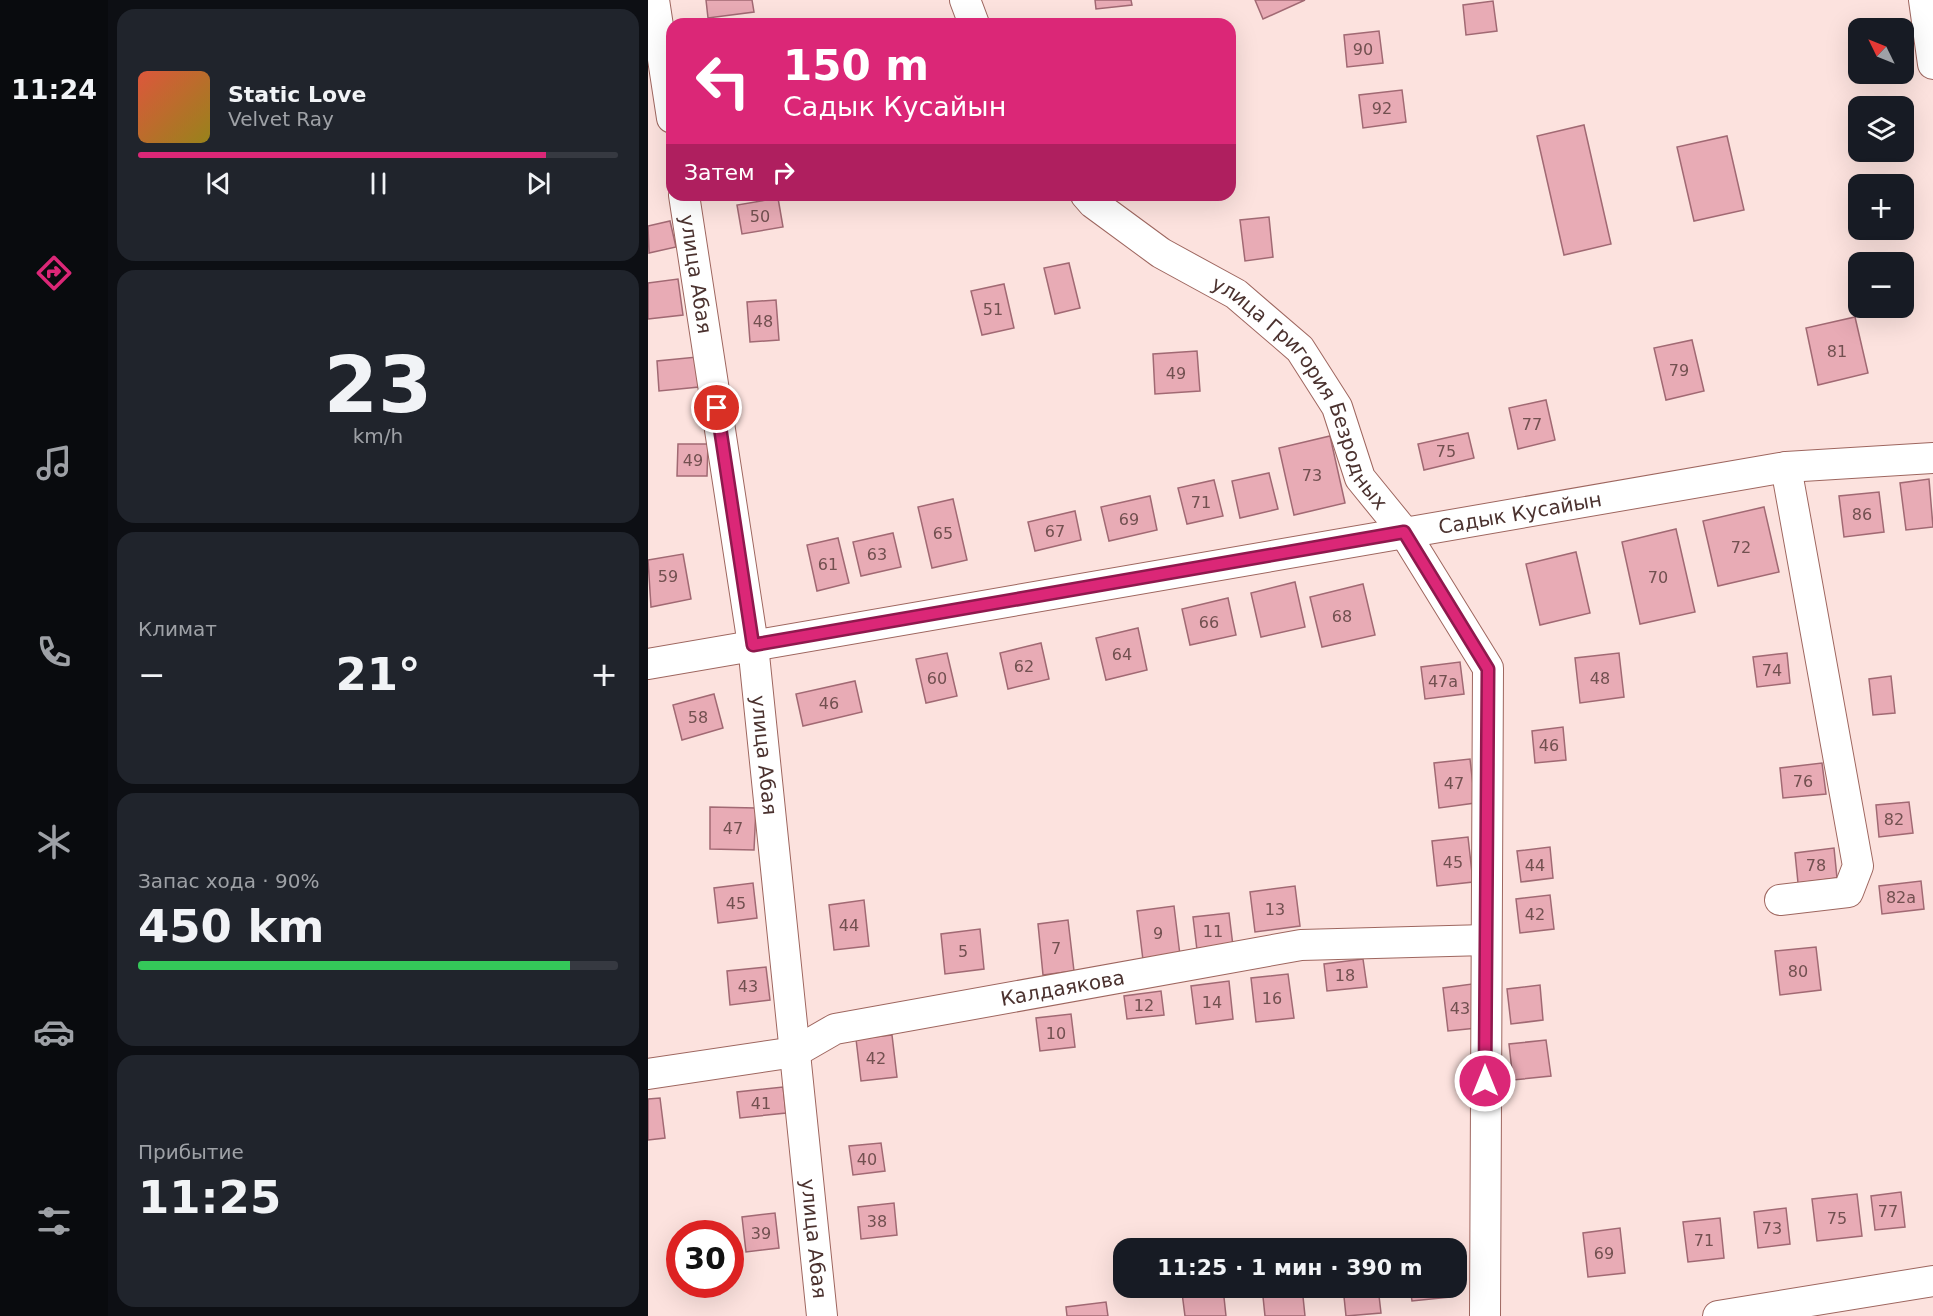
<!DOCTYPE html>
<html lang="ru">
<head>
<meta charset="utf-8">
<style>
	:root { --surface:#171b24; --page:#20242c; --text:#f1f3f6; --muted:#9ea1a6; --line:#363941; --accent:#db2777 }
	body { margin:0; font-family:"DejaVu Sans",sans-serif; background:var(--page); color:var(--text); height:100vh; display:flex; flex-direction:column; font-size:22px; white-space:nowrap }
	* { box-sizing:border-box; margin:0 }
	p { font-size:20px; color:var(--muted) }
	.icon { flex:none; width:33px; height:33px; fill:none; stroke:currentColor; stroke-width:2; stroke-linecap:round; stroke-linejoin:round }
	.map { position:relative; flex:1; overflow:hidden }
	.sheet { display:flex; flex-direction:column; gap:9px; padding:9px; background:#0d0f14; width:540px }
	.sheet>* { flex:none }
	.hud { position:absolute; left:18px; top:18px; width:570px; height:183px; border-radius:18px; box-shadow:0 6px 24px #0002; background:#db2777; color:#fff; overflow:hidden }
	.needle { width:39px; rotate:313deg }
	.tools { position:absolute; left:1200px; top:18px; display:grid; gap:12px }
	.tools a { display:grid; place-items:center; width:66px; height:66px; border-radius:12px; background:var(--surface); box-shadow:0 6px 24px #0002; font-size:30px }
	.speed { position:absolute; left:18px; top:1220px; display:flex; gap:12px; font-size:30px; font-weight:700; text-align:center }
	.speed>* { display:grid; place-content:center; width:78px; height:78px; border-radius:50%; background:var(--surface); box-shadow:0 6px 24px #0002; line-height:1 }
	.speed .limit { border:9px solid #d22; background:#fff; color:#111 }
	.pin { position:absolute; display:grid; place-items:center; width:51px; height:51px; color:#fff; margin:-26px; border:3px solid #fff; border-radius:50%; box-shadow:0 2px 6px #0007 }
	.me { position:absolute; width:66px; margin:-33px; rotate:0deg; stroke-linejoin:round; filter:drop-shadow(0 0 4px #0008) }
	.turn { display:flex; align-items:center; gap:21px; height:126px; padding:0 18px; font-size:27px }
	.turn .icon { width:78px; height:78px; stroke-width:2.5 }
	.turn b { display:block; font-size:42px; line-height:51px }
	.then { display:flex; align-items:center; height:57px; padding:0 18px; background:#0003; gap:12px; font-size:22px }
	.big { font-size:45px; font-weight:600; line-height:1.1 }
	.sheet .widget { flex:1; display:flex; flex-direction:column; justify-content:center; gap:9px; min-width:0; padding:0 21px; border-radius:18px; background:var(--page) }
	.sheet .dial { align-items:center; gap:0 }
	.dial b { font-size:78px; line-height:1 }
	.song { display:flex; align-items:center; gap:18px }
	.cover { width:72px; height:72px; border-radius:9px; background:linear-gradient(135deg,hsl(10 70% 55%),hsl(50 70% 35%)) }
	.played { height:6px; border-radius:3px; background:linear-gradient(90deg,var(--accent) 85%,var(--line) 85%) }
	.keys { display:flex; justify-content:space-around; direction:ltr }
	.heat { display:flex; justify-content:space-between; align-items:center; font-size:33px; direction:ltr }
	.charge { height:9px; border-radius:4px; background:linear-gradient(90deg,#34c759 90%,var(--line) 0) }
	.trip { position:absolute; left:465px; top:1238px; width:354px; height:60px; border-radius:18px; background:var(--surface); box-shadow:0 6px 24px #0002; font-weight:600; line-height:60px; text-align:center }
	main { display:flex; flex:1; min-height:0 }
	.dock { display:flex; flex-direction:column; width:108px; justify-content:space-around; align-items:center; background:#090b0e; color:var(--muted) }
	.dock .icon { width:42px; height:42px }
	.dock .current { color:var(--accent) }
	.dock b { font-size:27px; color:var(--text) }
	.map>svg:first-child { display:block }
</style>
</head>
<body>
<main>
<nav class="dock">
<b>11:24</b>
<svg class="icon current" aria-label="directions" viewBox="0 0 24 24"><path d="M12 3l9 9-9 9-9-9zM9 14v-3h6M13 9l2 2-2 2"/></svg>
<svg class="icon" aria-label="music" viewBox="0 0 24 24"><path d="M9 18V5l10-2v13"/><circle cx="6" cy="18" r="3"/><circle cx="16" cy="16" r="3"/></svg>
<svg class="icon" aria-label="phone" viewBox="0 0 24 24"><path d="M5 4h4l2 5-3 2q2 4 5 5l2-3 5 2v4C11 20 4 13 5 4z"/></svg>
<svg class="icon" aria-label="climate" viewBox="0 0 24 24"><path d="M12 3v18M4 7l16 10M4 17L20 7"/></svg>
<svg class="icon" aria-label="car" viewBox="0 0 24 24"><path d="M5 17H2v-5l4-1 3-4h7l3 4 3 1v5h-3M9 17h6M6 11h13"/><circle cx="7" cy="17" r="2"/><circle cx="17" cy="17" r="2"/></svg>
<svg class="icon" aria-label="filters" viewBox="0 0 24 24"><path d="M4 7h16M4 17h16"/><circle cx="9" cy="7" r="2"/><circle cx="15" cy="17" r="2"/></svg>
</nav>
<section class="sheet">
<div class="widget">
<div class="song"><i class="cover"></i><div><b>Static Love</b><p>Velvet Ray</p></div></div>
<div class="played"></div>
<div class="keys"><svg class="icon" aria-label="previous" viewBox="0 0 24 24"><path d="M18 5L8 12l10 7zM5 5v14"/></svg><svg class="icon" aria-label="pause" viewBox="0 0 24 24"><path d="M8 5v14M16 5v14"/></svg><svg class="icon" aria-label="next" viewBox="0 0 24 24"><path d="M6 5l10 7-10 7zM19 5v14"/></svg></div>
</div>
<div class="widget dial"><b>23</b><p>km/h</p></div>
<div class="widget"><p>Климат</p>
<div class="heat"><a>−</a><b class="big">21°</b><a>+</a></div>
</div>
<div class="widget"><p>Запас хода · 90%</p><b class="big">450 km</b><div class="charge"></div></div>
<div class="widget"><p>Прибытие</p><b class="big">11:25</b></div>
</section>
<div class="map">
<svg width="1285" height="1316" viewBox="0 0 1285 1316">
	<rect width="100%" height="100%" fill="#fce2de"/>
	<path fill="#e8abb5" stroke="#a16973" stroke-width="1.5" d="M58 0H104L106 12 60 18Z
		M447 0H483L484 5 448 9Z
		M607 0H657L615 19Z
		M845 1 849 31 818 35 815 5Z
		M731 31 735 63 699 67 696 35Z
		M754 90 758 122 715 128 711 95Z
		M936 125 963 244 916 255 889 136Z
		M1079 136 1096 210 1046 221 1029 147Z
		M130 198 135 227 94 234 89 205Z
		M621 217 625 257 597 261 592 220Z
		M22 221 28 247 1 253 0 226Z
		M421 263 432 308 407 314 396 268Z
		M30 279 35 315 0 319V283Z
		M356 284 366 328 334 335 323 291Z
		M128 300 131 340 102 342 99 302Z
		M1207 317 1220 373 1170 385 1158 328Z
		M1044 340 1056 391 1018 400 1006 348Z
		M549 351 552 391 507 394 505 354Z
		M49 357 51 387 11 391 9 361Z
		M898 400 907 440 870 449 861 408Z
		M820 433 826 458 776 470 770 444Z
		M682 436 697 503 646 515 631 448Z
		M30 444H60L59 476H29Z
		M621 473 630 509 592 518 584 481Z
		M1281 479 1285 527 1258 530 1252 483Z
		M566 480 575 516 539 524 530 488Z
		M1231 492 1236 532 1196 537 1191 496Z
		M502 496 509 530 461 541 453 507Z
		M305 499 319 560 284 568 270 507Z
		M1116 507 1131 572 1070 586 1055 521Z
		M427 511 433 540 387 551 380 522Z
		M1028 529 1047 612 992 624 974 542Z
		M245 533 253 567 213 576 205 542Z
		M190 538 201 583 169 591 159 545Z
		M928 552 942 613 892 625 878 564Z
		M35 554 43 599 3 607 0 560Z
		M647 582 657 627 613 637 603 593Z
		M715 584 727 635 674 647 662 597Z
		M580 598 588 635 542 645 534 609Z
		M490 628 499 670 458 680 448 638Z
		M393 643 401 679 360 689 352 653Z
		M299 653 309 696 278 703 268 659Z
		M971 653 976 697 932 703 927 658Z
		M1139 653 1142 683 1109 687 1105 657Z
		M812 662 816 694 777 699 773 667Z
		M1243 676 1247 713 1225 715 1221 679Z
		M207 681 214 712 155 726 148 694Z
		M66 694 75 728 34 740 25 705Z
		M915 727 918 760 887 763 884 731Z
		M822 759 827 803 791 808 786 763Z
		M1174 763 1178 794 1135 798 1132 768Z
		M1261 802 1265 833 1231 837 1228 805Z
		M62 807 108 808 106 850 62 849Z
		M820 837 825 882 789 886 784 841Z
		M902 847 905 878 873 882 869 851Z
		M1186 848 1189 878 1150 883 1147 853Z
		M1273 881 1276 909 1234 914 1231 886Z
		M105 883 109 918 70 923 66 888Z
		M647 886 652 926 607 932 602 892Z
		M902 895 906 929 872 933 868 899Z
		M216 900 221 946 186 950 181 905Z
		M526 906 532 955 495 960 489 911Z
		M581 913 585 946 549 950 545 917Z
		M420 920 426 971 395 975 390 924Z
		M332 929 336 969 297 974 293 934Z
		M1168 947 1173 990 1132 995 1127 951Z
		M715 959 719 987 679 991 676 964Z
		M118 967 122 1000 82 1005 79 971Z
		M640 974 646 1018 608 1022 603 978Z
		M581 981 585 1019 548 1024 543 986Z
		M824 984 829 1028 800 1031 795 988Z
		M892 985 895 1020 863 1024 859 989Z
		M513 991 516 1015 479 1019 476 996Z
		M423 1014 427 1047 392 1051 388 1018Z
		M244 1035 249 1077 213 1081 208 1039Z
		M898 1040 903 1076 865 1080 861 1044Z
		M135 1087 138 1113 92 1118 89 1092Z
		M12 1098 17 1138 0 1140V1099Z
		M233 1143 237 1171 205 1175 201 1146Z
		M1253 1192 1257 1227 1227 1230 1223 1196Z
		M1209 1194 1214 1236 1169 1241 1164 1199Z
		M246 1203 249 1235 213 1239 210 1207Z
		M1138 1208 1142 1244 1110 1248 1106 1212Z
		M127 1213 131 1248 98 1252 94 1217Z
		M1072 1218 1076 1258 1040 1262 1035 1222Z
		M972 1228 977 1273 940 1277 935 1233Z
		M614 1287H654L657 1316H617Z
		M695 1287H730L733 1313 698 1316Z
		M762 1287H801L802 1297 764 1301Z
		M575 1288 578 1316H537L534 1293Z
		M458 1302 460 1316H419L418 1307Z"/>
	<g fill="none" stroke-linecap="round" stroke-linejoin="round">
		<defs>
			<g id="minor">
				<path d="M6 0 24 118"/>
				<path d="M317 0 326 24"/>
				<path d="M1276 0 1285 64"/>
				<path id="s1" d="M36 195 105 645 174 1316"/>
				<path id="s2" d="M438 195 445 203 513 253 588 294 652 349 689 407 712 478 756 532 840 668 837 1316"/>
				<path id="s3" d="M0 664 1138 467 1285 458"/>
				<path d="M1132 900 1200 892 1210 866 1138 467"/>
				<path id="s4" d="M0 1074 147 1052 187 1029 653 945 838 940"/>
				<path d="M1070 1316 1285 1281"/>
			</g>
		</defs>
		<use href="#minor" stroke="#9e665f" stroke-width="32"/>
		<use href="#minor" stroke="#fff" stroke-width="30"/>
	</g>
	<g fill="none" stroke-linecap="round" stroke-linejoin="round">
		<defs>
			<path id="route" d="M69 408 105 645 756 532 840 669 837 1081"/>
		</defs>
		<use href="#route" stroke="#8e194d" stroke-width="15"/>
		<use href="#route" stroke="#db2777" stroke-width="10"/>
	</g>
	<g text-anchor="middle" dominant-baseline="central" stroke-width="4.5" stroke-linejoin="round" paint-order="stroke">
		<g font-size="16" fill="#725050">
			<text x="715" y="49">90</text>
			<text x="734" y="108">92</text>
			<text x="112" y="216">50</text>
			<text x="345" y="309">51</text>
			<text x="115" y="321">48</text>
			<text x="1189" y="351">81</text>
			<text x="1031" y="370">79</text>
			<text x="528" y="373">49</text>
			<text x="884" y="424">77</text>
			<text x="798" y="451">75</text>
			<text x="45" y="460">49</text>
			<text x="664" y="475">73</text>
			<text x="553" y="502">71</text>
			<text x="1214" y="514">86</text>
			<text x="481" y="519">69</text>
			<text x="407" y="531">67</text>
			<text x="295" y="533">65</text>
			<text x="1093" y="547">72</text>
			<text x="229" y="554">63</text>
			<text x="180" y="564">61</text>
			<text x="20" y="576">59</text>
			<text x="1010" y="577">70</text>
			<text x="694" y="616">68</text>
			<text x="561" y="622">66</text>
			<text x="474" y="654">64</text>
			<text x="376" y="666">62</text>
			<text x="1124" y="670">74</text>
			<text x="289" y="678">60</text>
			<text x="952" y="678">48</text>
			<text x="795" y="681">47а</text>
			<text x="181" y="703">46</text>
			<text x="50" y="717">58</text>
			<text x="901" y="745">46</text>
			<text x="1155" y="781">76</text>
			<text x="806" y="783">47</text>
			<text x="1246" y="819">82</text>
			<text x="85" y="828">47</text>
			<text x="805" y="862">45</text>
			<text x="887" y="865">44</text>
			<text x="1168" y="865">78</text>
			<text x="1253" y="897">82а</text>
			<text x="88" y="903">45</text>
			<text x="627" y="909">13</text>
			<text x="887" y="914">42</text>
			<text x="201" y="925">44</text>
			<text x="565" y="931">11</text>
			<text x="510" y="933">9</text>
			<text x="408" y="948">7</text>
			<text x="315" y="951">5</text>
			<text x="1150" y="971">80</text>
			<text x="697" y="975">18</text>
			<text x="100" y="986">43</text>
			<text x="624" y="998">16</text>
			<text x="564" y="1002">14</text>
			<text x="496" y="1005">12</text>
			<text x="812" y="1008">43</text>
			<text x="408" y="1033">10</text>
			<text x="228" y="1058">42</text>
			<text x="113" y="1103">41</text>
			<text x="219" y="1159">40</text>
			<text x="1240" y="1211">77</text>
			<text x="1189" y="1218">75</text>
			<text x="229" y="1221">38</text>
			<text x="1124" y="1228">73</text>
			<text x="113" y="1233">39</text>
			<text x="1056" y="1240">71</text>
			<text x="956" y="1253">69</text>
		</g>
		<g font-size="20" fill="#4b322f" stroke="#fce2de">
			<text stroke="none"><textPath href="#s1" startOffset="80">улица Абая</textPath></text>
			<text stroke="none"><textPath href="#s2" startOffset="300">улица Григория Безродных</textPath></text>
			<text stroke="none"><textPath href="#s3" startOffset="885">Садык Кусайын</textPath></text>
			<text stroke="none"><textPath href="#s1" startOffset="566">улица Абая</textPath></text>
			<text stroke="none"><textPath href="#s4" startOffset="426">Калдаякова</textPath></text>
			<text stroke="none"><textPath href="#s1" startOffset="1052">улица Абая</textPath></text>
		</g>
	</g>
</svg>
<div class="tools">
<a><svg class="needle" viewBox="-14 -14 28 28"><path d="M0-13l5 13h-10z" fill="#e53935"/><path d="M0 13l5-13h-10z" fill="#9ea1a6"/></svg></a>
<a><svg class="icon" aria-label="layers" viewBox="0 0 24 24"><path d="M12 4l9 5-9 5-9-5zM3 14l9 5 9-5"/></svg></a>
<a>+</a>
<a>−</a>
</div>
<div class="speed"><div class="limit">30</div></div>
<div class="pin" style="left:69px;top:408px;background:#d93025"><svg class="icon" aria-label="arrive" viewBox="0 0 24 24"><path d="M6 21V4h12l-3 4 3 4H6"/></svg></div>
<svg class="me" style="left:837px;top:1081px" viewBox="-20 -20 40 40"><circle r="17" fill="#db2777" stroke="#fff" stroke-width="3"/><path d="M0-11L8 9 0 5-8 9z" fill="#fff"/></svg>
<div class="trip">11:25 · 1 мин · 390 m</div>
<div class="hud">
<div class="turn"><svg class="icon" aria-label="left" viewBox="0 0 24 24"><path d="M17 20v-9H6M10 6l-5 5 5 5"/></svg><div><b>150 m</b>Садык Кусайын</div></div>
<div class="then">Затем<svg class="icon" aria-label="right" viewBox="0 0 24 24"><path d="M7 20v-9h11M14 6l5 5-5 5"/></svg></div>
</div>
</div>
</main>
</body>
</html>
